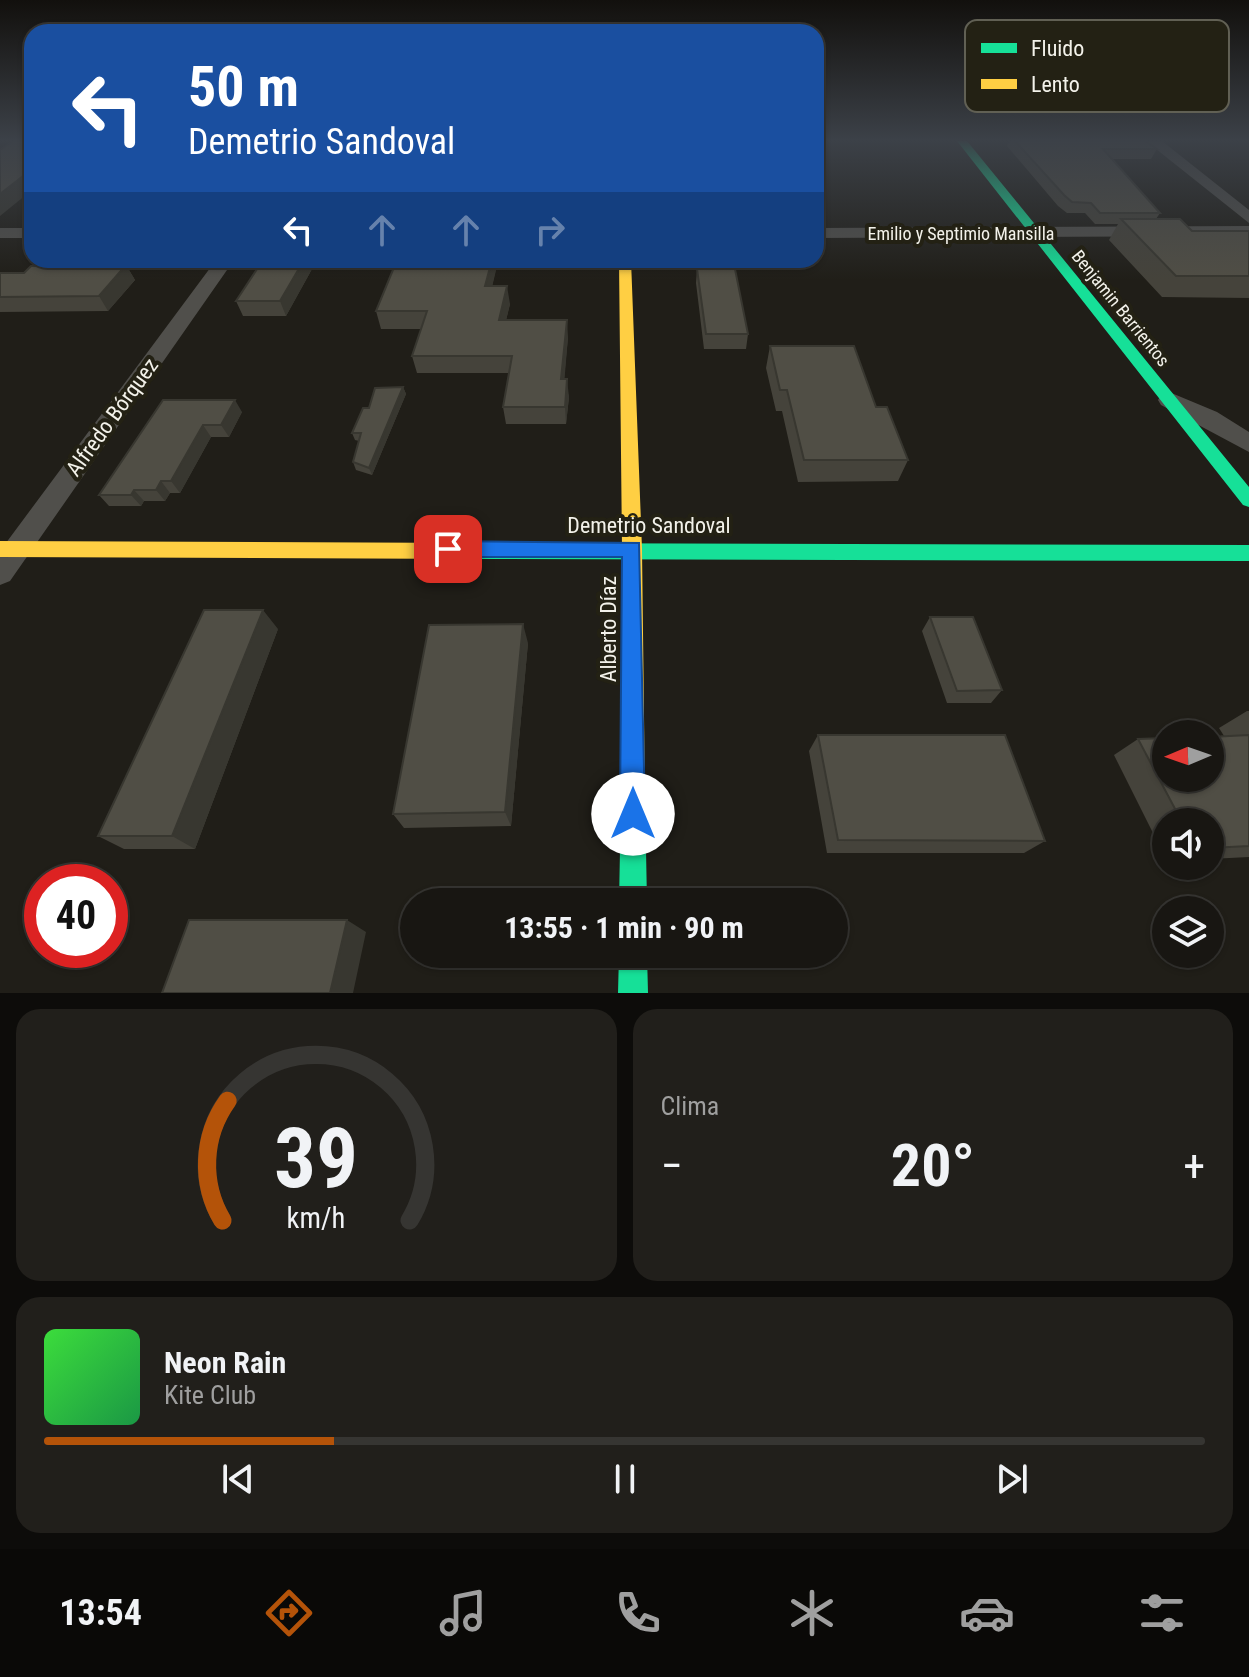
<!DOCTYPE html>
<html lang="es">
<head>
<meta charset="utf-8">
<style>
	:root { --surface:#181612; --page:#211f1b; --text:#f1f3f6; --muted:#9f9f9f; --line:#363532; --accent:#b45309 }
	body { margin:0; font-family:"Roboto Condensed",sans-serif; background:var(--page); color:var(--text); height:100vh; display:flex; flex-direction:column; font-size:30px; white-space:nowrap }
	* { box-sizing:border-box; margin:0 }
	p { font-size:26px; color:var(--muted) }
	.icon { flex:none; width:44px; height:44px; fill:none; stroke:currentColor; stroke-width:2; stroke-linecap:round; stroke-linejoin:round }
	.map { position:relative; height:993px; overflow:hidden }
	.panel { display:flex; flex-direction:column; gap:16px; padding:16px; background:#0d0c0a; flex:1 }
	.panel>* { flex:none }
	.top-card { position:absolute; left:24px; top:24px; width:800px; height:244px; border-radius:24px; box-shadow:0 2px 6px #0004,0 0 0 2px var(--line); background:#1a4fa0; color:#fff; overflow:hidden }
	.needle { width:52px; rotate:268deg }
	.fabs { position:absolute; left:1152px; top:720px; display:grid; gap:16px }
	.fabs a { display:grid; place-items:center; width:72px; height:72px; border-radius:50%; background:var(--surface); box-shadow:0 2px 6px #0004,0 0 0 2px var(--line); font-size:40px }
	.speed { position:absolute; left:24px; top:864px; display:flex; gap:16px; font-size:40px; font-weight:700; text-align:center }
	.speed>* { display:grid; place-content:center; width:104px; height:104px; border-radius:50%; background:var(--surface); box-shadow:0 2px 6px #0004,0 0 0 2px var(--line); line-height:1 }
	.speed .limit { border:12px solid #d22; background:#fff; color:#111 }
	.pin { position:absolute; display:grid; place-items:center; width:68px; height:68px; color:#fff; margin:-34px; border-radius:16px; box-shadow:0 4px 12px #0006 }
	.me { position:absolute; width:88px; margin:-44px; rotate:0deg; stroke-linejoin:round; filter:drop-shadow(0 0 6px #0008) }
	.turn { display:flex; align-items:center; gap:28px; height:168px; padding:0 32px; font-size:36px }
	.turn .icon { width:104px; height:104px; stroke-width:2.5 }
	.turn b { display:block; font-size:56px; line-height:68px }
	.lanes { display:flex; align-items:center; height:76px; padding:0 32px; background:#0003; justify-content:center; gap:40px; direction:ltr }
	.lanes .off { opacity:.35 }
	.big { font-size:60px; font-weight:700; line-height:1.1 }
	.panel .card { flex:1; display:flex; flex-direction:column; justify-content:center; gap:12px; min-width:0; padding:0 28px; border-radius:24px; background:var(--page) }
	.panel .dial { align-items:center; gap:0 }
	.dial svg { height:208px; overflow:visible; fill:none; stroke:var(--line); stroke-width:7; stroke-linecap:round; text-anchor:middle }
	.dial text { fill:var(--text); stroke:none }
	.song { display:flex; align-items:center; gap:24px }
	.cover { width:96px; height:96px; border-radius:12px; background:linear-gradient(135deg,hsl(120 70% 55%),hsl(140 70% 35%)) }
	.played { height:8px; border-radius:4px; background:linear-gradient(90deg,var(--accent) 25%,var(--line) 25%) }
	.keys { display:flex; justify-content:space-around; direction:ltr }
	.heat { display:flex; justify-content:space-between; align-items:center; font-size:44px; direction:ltr }
	.panel .tiles { flex:1; display:grid; gap:16px; grid-template-columns:1fr 1fr }
	.card:last-child { grid-column:span 2 }
	.trip { position:absolute; left:400px; top:888px; width:448px; height:80px; border-radius:40px; background:var(--surface); box-shadow:0 2px 6px #0004,0 0 0 2px var(--line); font-weight:700; line-height:80px; text-align:center }
	.dock { display:flex; height:128px; justify-content:space-around; align-items:center; background:#0a0907; color:var(--muted) }
	.dock .icon { width:56px; height:56px }
	.dock .on { color:var(--accent) }
	.dock b { font-size:36px; color:var(--text) }
	.map>svg:first-child { display:block }
</style>
</head>
<body>
<div class="map">
<svg width="1249" height="993" viewBox="0 0 1249 993">
	<rect width="100%" height="100%" fill="#201e18"/>
	<g fill="none" stroke-linecap="round" stroke-linejoin="round">
		<path fill="#504f4b" fill-rule="evenodd" d="M1146 141H1162L1249 210V223Z
			M1249 226V236L816 238V228Z
			M0 228H32V238H0Z
			M216 260H234L10 581 0 585V551Z
			M1169 392 1217 412 1249 432V452L1161 405 1158 400 1161 395Z"/>
		<path fill="#16e098" fill-rule="evenodd" d="M957 141H967L1249 487V507L1243 505Z
			M477 543 1249 545V561L477 559 470 556 467 551 470 546Z
			M633 786 642 789 645 798 647 902H619L621 798 624 789Z
			M619 954H647L648 993H618Z"/>
		<path fill="#ffcf43" fill-rule="evenodd" d="M619 260H631L642 549 645 798 642 807 633 810 624 807 621 798 622 549Z
			M0 541 477 543 484 546 487 551 484 556 477 559 0 557Z"/>
	</g>
	<path fill="#45433b" d="M1009 141H1145L1157 149 1151 159H1112L1160 213 1156 219 1192 231H1249V298L1162 297 1109 240 1118 224H1095L1085 213H1067L1058 206 1007 146Z
		M263 260H317L286 316H243L236 301Z
		M397 260H498L492 286 510 304 506 320 568 337 564 379 569 397 566 424H506L503 407 509 373H417L412 356 421 329H381L376 311Z
		M126 265 135 280 108 311 0 312V273H24Z
		M697 269 748 334 746 349H704L696 283Z
		M770 346 876 407 908 460 898 481 798 482 782 411H776L766 368Z
		M403 387 406 394 372 475 356 470 353 462 359 441 355 440 352 433 369 408Z
		M163 400 242 412 229 437H211L180 493H170L165 501H144L141 506H109L99 495Z
		M930 617 1002 690 991 703H947L922 631Z
		M278 629 195 849H124L98 836Z
		M528 643 511 826 404 828 393 814Z
		M1247 711H1249V857L1210 859V822H1166V859L1114 755 1138 739 1224 736 1219 728Z
		M818 735 1045 841 1024 853H827L809 751Z"/>
	<path fill="#383730" d="M32 169V190L0 216V194Z
		M304 260H317L286 316 280 301Z
		M492 260H498V262L488 304 485 286Z
		M126 265 135 280 108 311 99 296Z
		M507 286 510 304 502 337 499 320Z
		M567 320 568 337 563 397 561 379Z
		M567 379 569 397 566 424 565 407Z
		M403 387 406 394 372 475 369 468Z
		M235 400 242 412 229 437 221 425Z
		M203 425 211 437 180 493 171 481Z
		M161 481 170 493 165 501 156 490Z
		M134 490 144 501 141 506 131 495Z
		M263 610 278 629 195 849 172 836Z
		M523 624 528 643 511 826 505 812Z
		M347 920 366 932 353 993H330Z"/>
	<path fill="#504e45" stroke="#383730" stroke-width="2" d="M13 141H32V169L0 194V150Z
		M1015 141H1145L1157 149H1103L1160 213H1100L1091 203 1072 202 1064 195Z
		M1121 219H1180L1192 231H1249V276H1176Z
		M263 260H304L280 301H236Z
		M397 260H492L485 286H507L499 320H567L561 379H567L565 407H503L512 356H412L427 311H376Z
		M126 265 99 296 0 297V273H24L31 266Z
		M697 269H735L748 334H706Z
		M770 346H854L876 407H887L908 460H804L787 390H780Z
		M403 387 369 468 353 462 361 433H352L363 408H369L375 388Z
		M163 400H235L221 425H203L171 481H161L156 490H134L131 495H99Z
		M204 610H263L172 836H98Z
		M930 617H973L1002 690 957 691Z
		M523 624 505 812 393 814 429 625Z
		M818 735H1005L1045 841 838 840Z
		M1249 735V846L1210 848V822H1182L1138 739 1166 738V778H1210V737Z
		M189 920H347L330 993H162Z"/>
	<linearGradient id="sky" x2="0" y2="1"><stop stop-color="#12100d"/><stop offset="0.5" stop-color="#3c4148"/><stop offset="1" stop-color="#3c4148" stop-opacity="0"/></linearGradient>
	<rect width="1249" height="280" fill="url(#sky)"/>
	<path fill="#1a73e8" stroke="#114b97" stroke-width="2" d="M448 541 639 543 645 814 642 823 633 827 624 823 620 814 622 557H448L438 549Z"/>
	<g text-anchor="middle" dominant-baseline="central" stroke-width="8" stroke-linejoin="round" paint-order="stroke">
		<g font-size="18" fill="#f3f2ea" stroke="#232114">
			<text x="961" y="233">Emilio y Septimio Mansilla</text>
			<text transform="translate(1121 308) rotate(51)">Benjamin Barrientos</text>
		</g>
		<g font-size="22" fill="#f3f2ea" stroke="#232114">
			<text transform="translate(112 417) rotate(-54)">Alfredo Bórquez</text>
			<text x="649" y="525">Demetrio Sandoval</text>
			<text transform="translate(608 629) rotate(-90)">Alberto Díaz</text>
		</g>
	</g>
	<rect x="965" y="20" width="264" height="92" rx="12" fill="#232114" stroke="#616054" stroke-width="2"/>
	<rect x="981" y="43" width="36" height="10" fill="#16e098"/>
	<rect x="981" y="79" width="36" height="10" fill="#ffcf43"/>
	<g font-size="22" fill="#f3f2ea">
		<text x="1031" y="56">Fluido</text>
		<text x="1031" y="92">Lento</text>
	</g>
</svg>
<div class="fabs">
<a><svg class="needle" viewBox="-14 -14 28 28"><path d="M0-13l5 13h-10z" fill="#e53935"/><path d="M0 13l5-13h-10z" fill="#9f9f9f"/></svg></a>
<a><svg class="icon" aria-label="sound" viewBox="0 0 24 24"><path d="M4 9h4l5-4v14l-5-4H4zM17 9q2 3 0 6"/></svg></a>
<a><svg class="icon" aria-label="layers" viewBox="0 0 24 24"><path d="M12 4l9 5-9 5-9-5zM3 14l9 5 9-5"/></svg></a>
</div>
<div class="speed"><div class="limit">40</div></div>
<div class="pin" style="left:448px;top:549px;background:#d93025"><svg class="icon" aria-label="arrive" viewBox="0 0 24 24"><path d="M6 21V4h12l-3 4 3 4H6"/></svg></div>
<svg class="me" style="left:633px;top:814px" viewBox="-20 -20 40 40"><circle r="19" fill="#fff"/><path d="M0-13L10 11 0 6-10 11z" fill="#1a73e8"/></svg>
<div class="trip">13:55 · 1 min · 90 m</div>
<div class="top-card">
<div class="turn"><svg class="icon" aria-label="left" viewBox="0 0 24 24"><path d="M17 20v-9H6M10 6l-5 5 5 5"/></svg><div><b>50 m</b>Demetrio Sandoval</div></div>
<div class="lanes"><svg class="icon" aria-label="left" viewBox="0 0 24 24"><path d="M17 20v-9H6M10 6l-5 5 5 5"/></svg><svg class="icon off" aria-label="ahead" viewBox="0 0 24 24"><path d="M12 20V5M6 11l6-6 6 6"/></svg><svg class="icon off" aria-label="ahead" viewBox="0 0 24 24"><path d="M12 20V5M6 11l6-6 6 6"/></svg><svg class="icon off" aria-label="right" viewBox="0 0 24 24"><path d="M7 20v-9h11M14 6l5 5-5 5"/></svg></div>
</div>
</div>
<section class="panel">
<div class="tiles">
<div class="card dial"><svg viewBox="0 0 100 80">
<path d="M14 69A42 42 0 1 1 86 69"/>
<path d="M14 69A42 42 0 0 1 16 23" stroke="#b45309"/>
<text x="50" y="56" font-size="32" font-weight="700">39</text>
<text x="50" y="72" font-size="11">km/h</text>
</svg></div>
<div class="card"><p>Clima</p>
<div class="heat"><a>−</a><b class="big">20°</b><a>+</a></div>
</div>
<div class="card">
<div class="song"><i class="cover"></i><div><b>Neon Rain</b><p>Kite Club</p></div></div>
<div class="played"></div>
<div class="keys"><svg class="icon" aria-label="previous" viewBox="0 0 24 24"><path d="M18 5L8 12l10 7zM5 5v14"/></svg><svg class="icon" aria-label="pause" viewBox="0 0 24 24"><path d="M8 5v14M16 5v14"/></svg><svg class="icon" aria-label="next" viewBox="0 0 24 24"><path d="M6 5l10 7-10 7zM19 5v14"/></svg></div>
</div>
</div>
</section>
<nav class="dock">
<b>13:54</b>
<svg class="icon on" aria-label="directions" viewBox="0 0 24 24"><path d="M12 3l9 9-9 9-9-9zM9 14v-3h6M13 9l2 2-2 2"/></svg>
<svg class="icon" aria-label="music" viewBox="0 0 24 24"><path d="M9 18V5l10-2v13"/><circle cx="6" cy="18" r="3"/><circle cx="16" cy="16" r="3"/></svg>
<svg class="icon" aria-label="phone" viewBox="0 0 24 24"><path d="M5 4h4l2 5-3 2q2 4 5 5l2-3 5 2v4C11 20 4 13 5 4z"/></svg>
<svg class="icon" aria-label="climate" viewBox="0 0 24 24"><path d="M12 3v18M4 7l16 10M4 17L20 7"/></svg>
<svg class="icon" aria-label="car" viewBox="0 0 24 24"><path d="M5 17H2v-5l4-1 3-4h7l3 4 3 1v5h-3M9 17h6M6 11h13"/><circle cx="7" cy="17" r="2"/><circle cx="17" cy="17" r="2"/></svg>
<svg class="icon" aria-label="filters" viewBox="0 0 24 24"><path d="M4 7h16M4 17h16"/><circle cx="9" cy="7" r="2"/><circle cx="15" cy="17" r="2"/></svg>
</nav>
</body>
</html>
